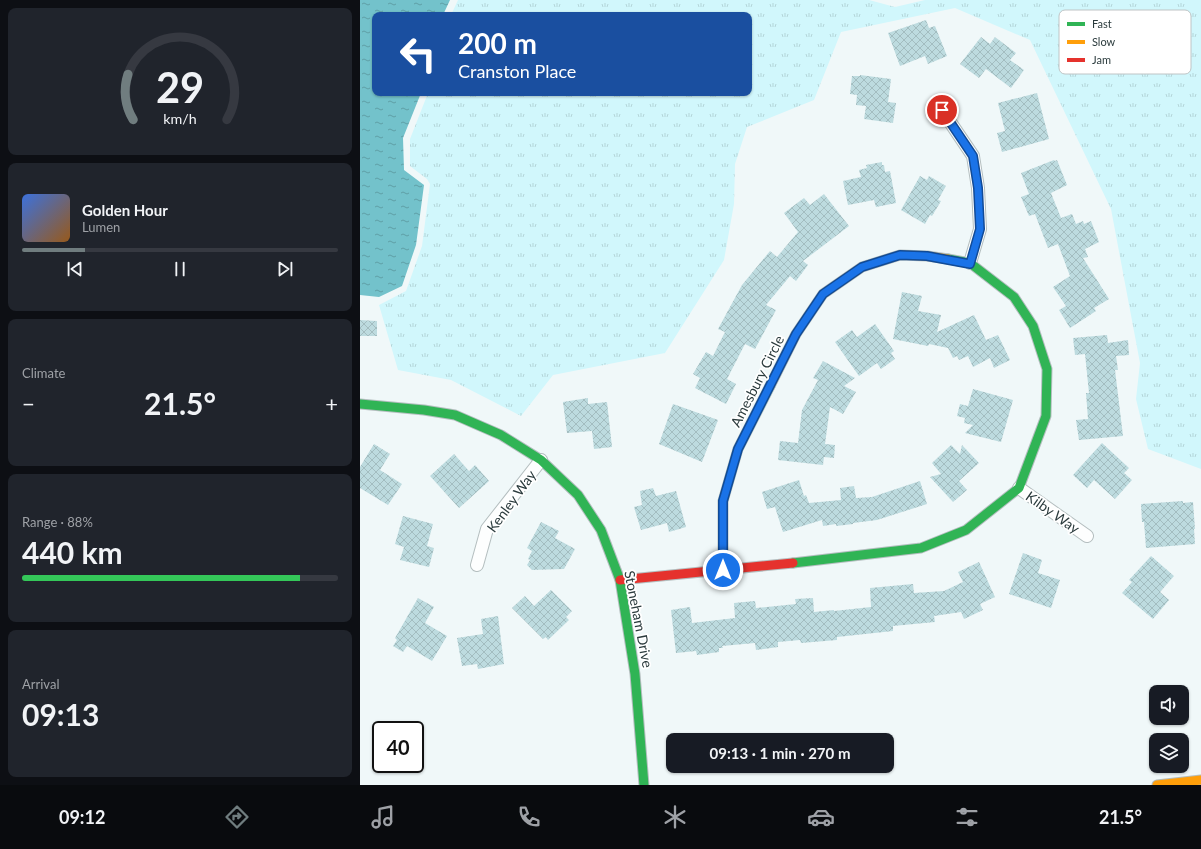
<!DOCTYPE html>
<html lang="en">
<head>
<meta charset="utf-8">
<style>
	:root { --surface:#171b24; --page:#20242c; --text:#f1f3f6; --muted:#9ea1a6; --line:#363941; --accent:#707d7f }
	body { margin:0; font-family:Lato,sans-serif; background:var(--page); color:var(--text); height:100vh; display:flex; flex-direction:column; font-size:15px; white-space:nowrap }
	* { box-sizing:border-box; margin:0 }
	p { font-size:13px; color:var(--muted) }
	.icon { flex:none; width:22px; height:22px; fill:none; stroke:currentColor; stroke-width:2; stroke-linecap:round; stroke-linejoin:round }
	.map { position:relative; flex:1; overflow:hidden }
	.drawer { display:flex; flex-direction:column; gap:8px; padding:8px; background:#0d0f14; width:360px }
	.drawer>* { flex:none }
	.guide { position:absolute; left:12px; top:12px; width:380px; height:84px; border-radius:8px; box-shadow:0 1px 3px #0004; background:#1a4fa0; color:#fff; overflow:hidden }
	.controls { position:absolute; left:789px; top:685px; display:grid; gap:8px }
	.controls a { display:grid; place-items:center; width:40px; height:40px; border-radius:8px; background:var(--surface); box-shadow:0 1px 3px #0004; font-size:20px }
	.speed { position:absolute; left:12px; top:721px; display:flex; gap:8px; font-size:20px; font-weight:700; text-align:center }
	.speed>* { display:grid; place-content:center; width:52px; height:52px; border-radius:50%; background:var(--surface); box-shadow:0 1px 3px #0004; line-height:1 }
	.speed .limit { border:2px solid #111; border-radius:6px; background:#fff; color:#111 }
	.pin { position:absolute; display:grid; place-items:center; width:34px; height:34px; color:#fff; margin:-17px; border:2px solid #fff; border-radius:50%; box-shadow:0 1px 4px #0007 }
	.me { position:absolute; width:44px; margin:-22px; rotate:0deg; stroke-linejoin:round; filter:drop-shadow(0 0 3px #0008) }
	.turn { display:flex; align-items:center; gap:14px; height:84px; padding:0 20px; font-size:18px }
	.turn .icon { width:52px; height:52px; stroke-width:2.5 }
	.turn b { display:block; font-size:28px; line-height:34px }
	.big { font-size:30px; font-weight:700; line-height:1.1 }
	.drawer .widget { flex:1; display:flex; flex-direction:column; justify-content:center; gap:6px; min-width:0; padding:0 14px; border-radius:8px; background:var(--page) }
	.drawer .dial { align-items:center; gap:0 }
	.dial svg { height:104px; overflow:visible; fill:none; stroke:var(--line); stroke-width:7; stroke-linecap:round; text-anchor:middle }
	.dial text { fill:var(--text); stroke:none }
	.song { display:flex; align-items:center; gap:12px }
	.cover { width:48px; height:48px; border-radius:6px; background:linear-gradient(135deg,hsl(220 70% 55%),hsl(30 70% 35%)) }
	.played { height:4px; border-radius:2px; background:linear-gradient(90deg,var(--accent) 20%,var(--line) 20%) }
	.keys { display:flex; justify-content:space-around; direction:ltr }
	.heat { display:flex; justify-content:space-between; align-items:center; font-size:22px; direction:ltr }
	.charge { height:6px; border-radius:3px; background:linear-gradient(90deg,#34c759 88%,var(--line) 0) }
	.trip { position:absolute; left:306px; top:733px; width:228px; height:40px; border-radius:8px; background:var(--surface); box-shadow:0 1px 3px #0004; font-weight:700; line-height:40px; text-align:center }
	.tab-bar { display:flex; height:64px; justify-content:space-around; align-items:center; background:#090b0e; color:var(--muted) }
	.tab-bar .icon { width:28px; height:28px }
	.tab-bar .selected { color:var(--accent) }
	.tab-bar b { font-size:18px; color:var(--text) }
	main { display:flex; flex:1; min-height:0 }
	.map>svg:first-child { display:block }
</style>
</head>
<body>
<main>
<section class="drawer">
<div class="widget dial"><svg viewBox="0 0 100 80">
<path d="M14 69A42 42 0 1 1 86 69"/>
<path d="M14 69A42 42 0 0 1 10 34" stroke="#707d7f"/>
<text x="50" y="56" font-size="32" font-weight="700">29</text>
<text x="50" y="72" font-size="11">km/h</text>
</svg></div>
<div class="widget">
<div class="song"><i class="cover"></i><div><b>Golden Hour</b><p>Lumen</p></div></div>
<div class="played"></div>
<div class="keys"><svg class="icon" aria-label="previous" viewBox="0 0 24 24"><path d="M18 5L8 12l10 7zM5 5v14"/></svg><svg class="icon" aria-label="pause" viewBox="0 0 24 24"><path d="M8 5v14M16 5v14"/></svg><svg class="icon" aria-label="next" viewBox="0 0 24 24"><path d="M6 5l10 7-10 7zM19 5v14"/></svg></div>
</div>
<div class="widget"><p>Climate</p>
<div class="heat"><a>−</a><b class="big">21.5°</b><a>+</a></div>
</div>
<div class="widget"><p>Range · 88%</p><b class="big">440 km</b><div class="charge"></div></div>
<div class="widget"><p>Arrival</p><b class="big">09:13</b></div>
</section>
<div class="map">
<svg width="841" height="785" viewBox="0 0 841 785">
	<defs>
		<pattern id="grass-tufts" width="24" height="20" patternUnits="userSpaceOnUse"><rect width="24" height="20" fill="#d1f7fc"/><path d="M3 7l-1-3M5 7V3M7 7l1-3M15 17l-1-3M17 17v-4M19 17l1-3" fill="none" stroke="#b4d5d9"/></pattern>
		<pattern id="water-ripples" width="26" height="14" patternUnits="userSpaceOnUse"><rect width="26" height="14" fill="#73c2cb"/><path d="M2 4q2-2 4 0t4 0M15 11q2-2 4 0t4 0" fill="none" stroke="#5f9fa6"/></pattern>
		<pattern id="building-cross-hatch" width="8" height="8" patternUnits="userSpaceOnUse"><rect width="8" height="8" fill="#bddbdf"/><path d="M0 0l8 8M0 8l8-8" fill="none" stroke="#a3bdc0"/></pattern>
	</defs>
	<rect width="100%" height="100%" fill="#f0f8f9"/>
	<path fill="url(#grass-tufts)" d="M98 0H509L535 7 565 0H841V469L788 449 776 399 780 363 751 209 670 40 595 8 481 32 454 100 387 127 375 164 374 204 364 260 305 353 193 375 161 416 91 380 38 370 19 305 46 291 62 246 70 184 67 179 50 166V139L68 93H389V15H91Z"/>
	<path fill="url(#water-ripples)" d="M0 0H90L83 15H15V93H61L43 138 44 170 64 185 56 245 42 286 19 297 0 295Z"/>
	<path fill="url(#building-cross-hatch)" d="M566 20 569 28 575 26 587 56 568 64 565 56 540 66 528 33Z
		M621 37 630 44 635 37 656 53 650 60 664 70 651 88 626 69 619 78 600 64Z
		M500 75 531 79 528 102 536 103 533 123 504 119 506 106 496 105 497 95 490 94 492 76H500Z
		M677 93 689 139 642 152 637 133 645 131 638 103Z
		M694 160 695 161 697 160 707 185 691 193 701 218 712 214 716 224 723 221 724 224 731 221 739 242 725 249 728 257 723 258 749 299 734 308 736 311 710 328 699 310 706 306 693 287 710 276 698 244 688 248 675 214 669 216 661 197 669 194 661 173Z
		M522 162V165H524L525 172 530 171 536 203 516 207 514 200 488 205 483 181 501 177 499 170 507 168 506 165Z
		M560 176 567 180 569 176 586 186 578 200 581 201 572 216 570 215 565 224 541 210Z
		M464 194 489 226 443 261 448 265 436 281 430 276 406 305 416 310 395 349 385 344 367 379 376 384 366 404 335 388 340 378 333 374 346 352 353 356 365 332 358 329 382 285 410 251 417 257 438 232 424 213 444 198 450 205Z
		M542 292 562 296 558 311 581 315 577 332 614 315 626 340 638 335 650 360 634 368 630 358 613 367 608 356 599 360 597 356 593 358 588 348 569 344 568 346 533 339Z
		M0 320 17 321V336H0Z
		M515 324 534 351 531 353 535 359 521 369 517 363 499 376 475 342 492 330 497 337Z
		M747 335 748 343 768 340 769 355 756 356 758 370H755L763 436 719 440 716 420 728 419 726 393H729L725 354 715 355 713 338Z
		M463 361 495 378 484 386 496 392 483 414 470 407 465 444 475 445 474 458 464 457 463 465 418 460 420 441 438 443 442 410 458 380 453 378Z
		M613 389 653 400 641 442 605 433 613 425 604 423 605 418 597 416 600 404 608 406Z
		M228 398V404L247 402 252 447 234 449 232 431 207 433 203 402Z
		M313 404 358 420 342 462 299 444Z
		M742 443 769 468 764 473 772 480 755 499 734 480 727 488 713 475Z
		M14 444 30 454 20 470 42 484 28 505 0 488V467Z
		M591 445 600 454 602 445 619 463 599 481 607 490 593 502 570 477 581 474 572 463Z
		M94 454 109 471 115 465 129 481 99 508 70 476Z
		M439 480 444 496 446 495 449 503 481 500 480 488 494 486 496 498 512 497 560 481 567 504 517 520 493 523V524L476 526V524L463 526 462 520 423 532 415 507 407 509 402 492Z
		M293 488 296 496 316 491 326 527 309 532 307 523 281 530 274 507 282 505 280 491Z
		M823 501V503L833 502 835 529H834L835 544 786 548 784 522H782L781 504Z
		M43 516 73 524 67 546 74 548 69 567 40 560 44 547 35 544Z
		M181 522 199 531 195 538 215 549 204 569 172 570 167 565 170 560 168 559 172 551 167 548Z
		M663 553 682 560 678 573 700 580 691 608 649 594Z
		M791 556 814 576 800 592 809 600 793 619 762 593 772 582 769 580Z
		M619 562 635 597 620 604 623 610 604 619 601 612 574 616 575 622 533 626V631L477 637V640L441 643 440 640 418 642V647L396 650 395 643 362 646 363 648H359V652L337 655 336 651 316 653 311 610 330 607 332 623 375 618 374 603 395 601 396 608 436 604 435 599 453 598 454 612 474 610V611L511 607 510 588 553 584 554 593 584 591 603 582 598 572Z
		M191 590 212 611 206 617 209 620 188 640 186 637 183 639 152 608 165 596 174 606Z
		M58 598 74 607 65 623 87 636 72 661 47 646 43 652 33 646 37 640 35 638Z
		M138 616 144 664 118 669 117 664 102 666 97 638 123 634 121 619Z"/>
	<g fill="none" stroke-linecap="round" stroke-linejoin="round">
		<defs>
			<path id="street" d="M582 110 613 156 618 188 620 229 610 263
				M659 488 727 536
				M117 565 127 529 181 460"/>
			<path id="fast" d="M0 404 64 410 95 415 141 435 181 460 218 495 241 530 260 580 275 674 284 785
				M433 563 561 548 606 530 659 488 686 416 687 369 673 326 654 297 610 263 588 259
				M363 570V501L378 449 410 386"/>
			<path id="slow" d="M410 386 436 334 463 294 502 267 540 255 567 256 588 259
				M797 785 841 780"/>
			<path id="jam" d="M260 580 433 563"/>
		</defs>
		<use href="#street" stroke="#b4bebf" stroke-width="14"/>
		<use href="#fast" stroke="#b4bebf" stroke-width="11"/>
		<use href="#slow" stroke="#b4bebf" stroke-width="11"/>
		<use href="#jam" stroke="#b4bebf" stroke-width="11"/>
		<use href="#street" stroke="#fdfefe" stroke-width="12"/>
		<use href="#fast" stroke="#30b455" stroke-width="9"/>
		<use href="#slow" stroke="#ff9f0a" stroke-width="9"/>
		<use href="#jam" stroke="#e5322d" stroke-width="9"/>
	</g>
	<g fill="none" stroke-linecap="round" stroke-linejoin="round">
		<defs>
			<path id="route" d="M363 570V501L378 449 436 334 463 294 502 267 540 255 567 256 610 264 620 229 618 188 613 156 582 110"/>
		</defs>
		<use href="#route" stroke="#114b97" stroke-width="10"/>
		<use href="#route" stroke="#1a73e8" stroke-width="7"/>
	</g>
	<g text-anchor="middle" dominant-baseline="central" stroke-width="3.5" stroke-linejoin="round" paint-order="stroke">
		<g font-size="14" fill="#2b3b3d" stroke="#fff">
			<text transform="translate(397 381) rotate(-63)">Amesbury Circle</text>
			<text transform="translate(151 501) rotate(-54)">Kenley Way</text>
			<text transform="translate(693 512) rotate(35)">Kilby Way</text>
			<text transform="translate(279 619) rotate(79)">Stoneham Drive</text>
		</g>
	</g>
	<rect x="699" y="10" width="132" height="64" rx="6" fill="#fff" stroke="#bfc4c5" stroke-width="1"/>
	<rect x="707" y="22" width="18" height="4" fill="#30b455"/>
	<rect x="707" y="40" width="18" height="4" fill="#ff9f0a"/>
	<rect x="707" y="58" width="18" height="4" fill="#e5322d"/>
	<g font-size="11" fill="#2b3b3d">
		<text x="732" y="28">Fast</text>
		<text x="732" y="46">Slow</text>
		<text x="732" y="64">Jam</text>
	</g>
</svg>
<div class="controls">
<a><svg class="icon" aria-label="sound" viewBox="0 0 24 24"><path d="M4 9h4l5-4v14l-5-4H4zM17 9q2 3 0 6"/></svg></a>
<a><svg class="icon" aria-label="layers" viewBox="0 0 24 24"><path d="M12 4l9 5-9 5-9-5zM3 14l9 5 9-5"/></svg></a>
</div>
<div class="speed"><div class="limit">40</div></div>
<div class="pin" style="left:582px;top:110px;background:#d93025"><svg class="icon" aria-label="arrive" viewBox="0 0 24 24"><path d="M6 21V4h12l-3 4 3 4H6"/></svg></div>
<svg class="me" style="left:363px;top:570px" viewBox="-20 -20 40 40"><circle r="17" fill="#1a73e8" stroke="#fff" stroke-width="3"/><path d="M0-11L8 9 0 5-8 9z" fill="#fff"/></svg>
<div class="trip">09:13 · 1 min · 270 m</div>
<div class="guide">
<div class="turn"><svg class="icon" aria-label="left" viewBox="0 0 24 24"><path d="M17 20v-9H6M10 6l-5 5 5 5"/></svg><div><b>200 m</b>Cranston Place</div></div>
</div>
</div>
</main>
<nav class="tab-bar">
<b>09:12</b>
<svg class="icon selected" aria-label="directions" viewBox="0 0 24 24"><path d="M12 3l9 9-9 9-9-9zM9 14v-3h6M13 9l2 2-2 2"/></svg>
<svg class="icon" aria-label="music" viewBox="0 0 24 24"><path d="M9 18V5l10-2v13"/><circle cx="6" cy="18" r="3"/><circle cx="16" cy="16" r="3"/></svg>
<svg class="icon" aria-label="phone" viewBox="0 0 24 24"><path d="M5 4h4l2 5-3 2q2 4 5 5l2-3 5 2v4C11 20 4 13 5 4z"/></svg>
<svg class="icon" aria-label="climate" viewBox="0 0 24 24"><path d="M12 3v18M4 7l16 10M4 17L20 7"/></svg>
<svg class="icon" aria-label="car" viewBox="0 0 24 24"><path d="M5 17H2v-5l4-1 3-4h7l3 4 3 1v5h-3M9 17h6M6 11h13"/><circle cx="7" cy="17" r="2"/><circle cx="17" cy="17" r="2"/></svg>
<svg class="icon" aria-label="filters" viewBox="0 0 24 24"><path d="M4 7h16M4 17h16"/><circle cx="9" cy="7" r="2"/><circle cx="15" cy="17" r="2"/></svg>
<b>21.5°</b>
</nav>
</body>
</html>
